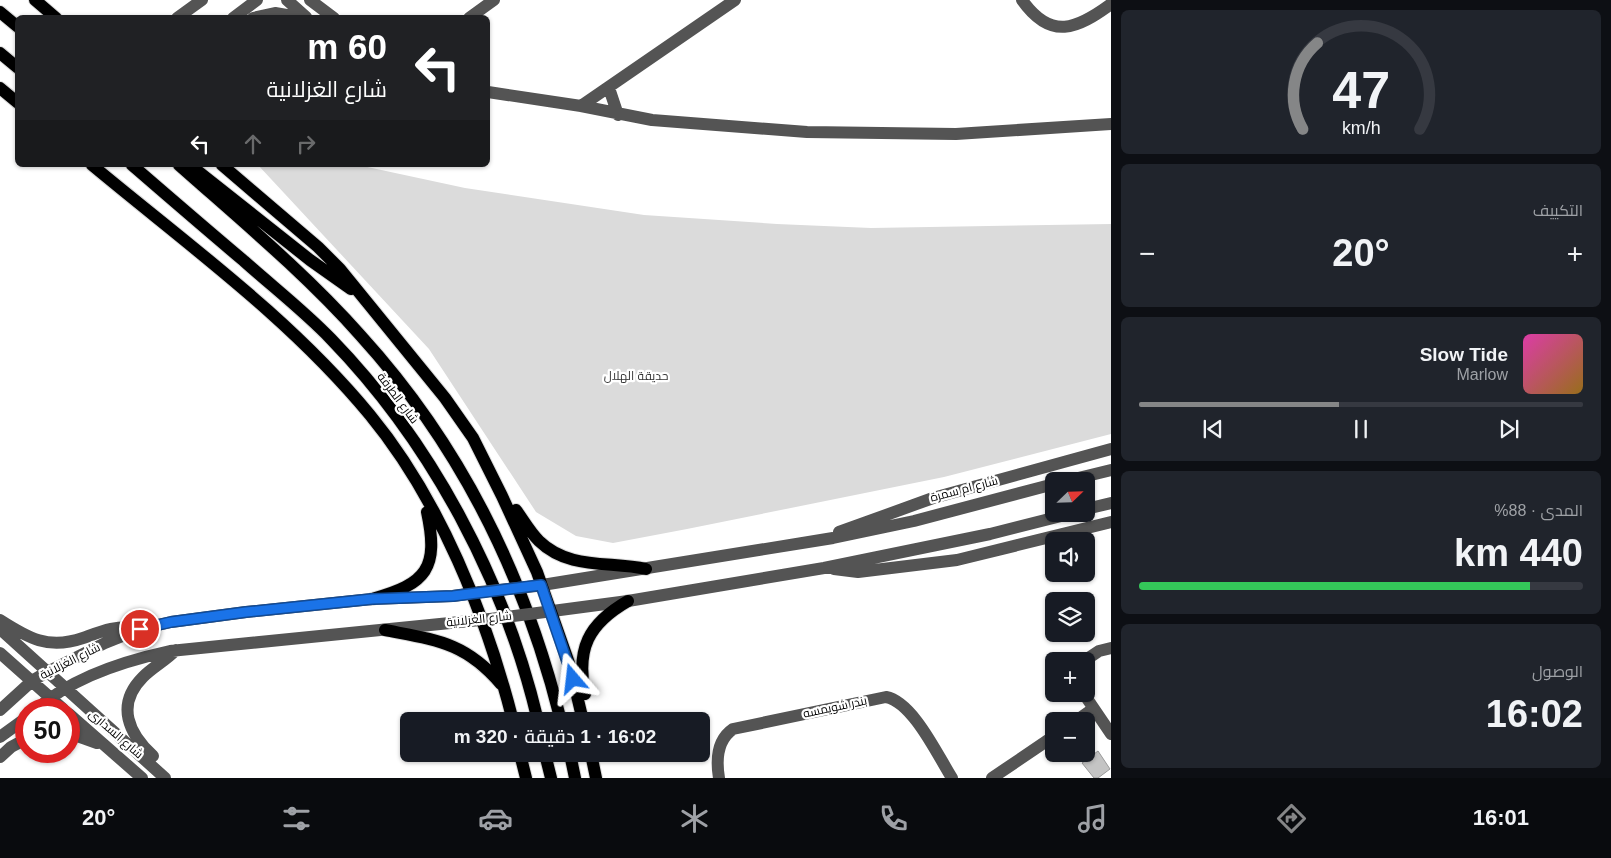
<!DOCTYPE html>
<html lang="ar">
<head>
<meta charset="utf-8">
<style>
	:root { --surface:#171b24; --page:#20242c; --text:#f1f3f6; --muted:#9ea1a6; --line:#363941; --accent:#858687 }
	body { margin:0; font-family:Arial,Cairo,sans-serif; background:var(--page); color:var(--text); direction:rtl; height:100vh; display:flex; flex-direction:column; font-size:19px; white-space:nowrap }
	* { box-sizing:border-box; margin:0 }
	p { font-size:16px; color:var(--muted) }
	.icon { flex:none; width:28px; height:28px; fill:none; stroke:currentColor; stroke-width:2; stroke-linecap:round; stroke-linejoin:round }
	.map { position:relative; flex:1; overflow:hidden; direction:ltr }
	.sheet { display:flex; flex-direction:column; gap:10px; padding:10px; background:#0d0f14; width:500px }
	.sheet>* { flex:none }
	.top-card { position:absolute; left:15px; top:15px; width:475px; height:152px; border-radius:8px; box-shadow:0 1px 4px #0004; direction:rtl; background:#202124; color:#fff; overflow:hidden }
	.needle { width:32px; rotate:67deg }
	.buttons { position:absolute; left:1045px; top:472px; display:grid; gap:10px }
	.buttons a { display:grid; place-items:center; width:50px; height:50px; border-radius:8px; background:var(--surface); box-shadow:0 1px 4px #0004; font-size:25px }
	.speed { position:absolute; left:15px; top:698px; display:flex; gap:10px; font-size:25px; font-weight:700; text-align:center }
	.speed>* { display:grid; place-content:center; width:65px; height:65px; border-radius:50%; background:var(--surface); box-shadow:0 1px 4px #0004; line-height:1 }
	.speed .limit { border:8px solid #d22; background:#fff; color:#111 }
	.pin { position:absolute; display:grid; place-items:center; width:42px; height:42px; color:#fff; margin:-21px; border:2px solid #fff; border-radius:50%; box-shadow:0 1px 5px #0007 }
	.me { position:absolute; width:55px; margin:-28px; rotate:343deg; stroke-linejoin:round; filter:drop-shadow(0 0 4px #0008) }
	.turn { display:flex; align-items:center; gap:18px; height:105px; padding:0 20px; font-size:22px }
	.turn .icon { width:65px; height:65px; stroke-width:2.5 }
	.turn b { display:block; font-size:35px; line-height:42px }
	.lanes { display:flex; align-items:center; height:48px; padding:0 20px; background:#0003; justify-content:center; gap:25px; direction:ltr }
	.lanes .off { opacity:.35 }
	.big { font-size:38px; font-weight:600; line-height:1.1 }
	.sheet .widget { flex:1; display:flex; flex-direction:column; justify-content:center; gap:8px; min-width:0; padding:0 18px; border-radius:8px; background:var(--page) }
	.sheet .dial { align-items:center; gap:0 }
	.dial svg { height:130px; overflow:visible; fill:none; stroke:var(--line); stroke-width:7; stroke-linecap:round; text-anchor:middle }
	.dial text { fill:var(--text); stroke:none }
	.song { display:flex; align-items:center; gap:15px }
	.cover { width:60px; height:60px; border-radius:8px; background:linear-gradient(135deg,hsl(320 70% 55%),hsl(40 70% 35%)) }
	.played { height:5px; border-radius:2px; background:linear-gradient(90deg,var(--accent) 45%,var(--line) 45%) }
	.keys { display:flex; justify-content:space-around; direction:ltr }
	.heat { display:flex; justify-content:space-between; align-items:center; font-size:28px; direction:ltr }
	.charge { height:8px; border-radius:4px; background:linear-gradient(90deg,#34c759 88%,var(--line) 0) }
	.trip { position:absolute; left:400px; top:712px; width:310px; height:50px; border-radius:8px; background:var(--surface); box-shadow:0 1px 4px #0004; font-weight:600; line-height:50px; text-align:center; direction:rtl }
	.tabs { display:flex; height:80px; justify-content:space-around; align-items:center; background:#090b0e; color:var(--muted) }
	.tabs .icon { width:35px; height:35px }
	.tabs .selected { color:var(--accent) }
	.tabs b { font-size:22px; color:var(--text) }
	main { display:flex; flex:1; min-height:0 }
	.map>svg:first-child { display:block }
</style>
</head>
<body>
<main>
<section class="sheet">
<div class="widget dial"><svg viewBox="0 0 100 80">
<path d="M14 69A42 42 0 1 1 86 69"/>
<path d="M14 69A42 42 0 0 1 23 16" stroke="#858687"/>
<text x="50" y="56" font-size="32" font-weight="700">47</text>
<text x="50" y="72" font-size="11">km/h</text>
</svg></div>
<div class="widget"><p>التكييف</p>
<div class="heat"><a>−</a><b class="big">20°</b><a>+</a></div>
</div>
<div class="widget">
<div class="song"><i class="cover"></i><div><b>Slow Tide</b><p>Marlow</p></div></div>
<div class="played"></div>
<div class="keys"><svg class="icon" aria-label="previous" viewBox="0 0 24 24"><path d="M18 5L8 12l10 7zM5 5v14"/></svg><svg class="icon" aria-label="pause" viewBox="0 0 24 24"><path d="M8 5v14M16 5v14"/></svg><svg class="icon" aria-label="next" viewBox="0 0 24 24"><path d="M6 5l10 7-10 7zM19 5v14"/></svg></div>
</div>
<div class="widget"><p>المدى · 88%</p><b class="big">440 km</b><div class="charge"></div></div>
<div class="widget"><p>الوصول</p><b class="big">16:02</b></div>
</section>
<div class="map">
<svg width="1111" height="778" viewBox="0 0 1111 778">
	<rect width="100%" height="100%" fill="#fff"/>
	<path fill="#dbdbdb" d="M258 165H358L465 188 644 215 777 224 871 228 1111 224V434L944 477 687 529 613 543 576 536 536 512 429 349Z"/>
	<path fill="#c4c4c4" stroke="#989898" d="M1098 751 1110 769 1098 778H1094L1082 763Z"/>
	<g fill="none" stroke-linecap="round" stroke-linejoin="round">
		<defs>
			<path id="major" d="M35 0 56 18
				M0 12 18 27
				M0 53 18 68
				M0 88 18 103
				M92 165C188 245 290 318 370 415 440 500 486 615 513 721
				M132 165C169 197 206 229 244 261 273 287 304 311 331 339 432 443 505 581 538 721
				M179 165C241 220 306 274 361 336 462 447 525 576 561 721
				M190 165 310 260 351 289
				M222 165 318 247 340 269 445 398 473 438 502 496 537 572 570 666 583 721
				M516 510C524 521 530 532 539 541 569 570 609 561 646 569
				M372 599C427 584 439 568 427 512
				M385 630C436 640 465 642 501 684
				M585 694C576 649 588 624 628 601
				M520 754 526 778
				M545 754 551 778
				M570 754 575 778
				M591 754 596 778"/>
		</defs>
		<use href="#major" stroke="#dbdbdb" stroke-width="14"/>
		<path stroke="#545454" stroke-width="12" d="M287 0 306 17
			M310 0 334 18
			M1022 0C1051 41 1077 29 1111 4
			M177 18 202 0
			M233 18 257 0
			M253 18 275 13 304 18
			M469 18 494 0
			M609 88 618 115
			M488 92 581 106 652 120 807 132 956 134 1111 124
			M581 106 735 0
			M1066 481 1111 470
			M1086 509 1111 503
			M839 532 933 498 1111 449
			M834 569 858 572 957 560 1111 522
			M536 586 833 538 914 521 1054 484
			M545 612 628 601 824 568 990 534 1069 514
			M0 620C28 638 48 650 83 638 100 632 116 625 135 628
			M0 629 165 778
			M0 653 63 709
			M1084 661 1099 651 1111 648
			M1084 694 1111 734
			M37 709C72 677 124 661 170 651L490 619
			M0 710 32 681 47 672 105 643 140 629 171 622 246 612 372 599 453 596 480 592
			M69 714 142 778
			M1076 721 1093 709
			M69 733 97 743
			M0 737 26 718
			M153 756C129 734 115 705 143 677 153 667 165 661 176 650
			M0 757 11 747 26 739
			M719 778C716 760 717 740 733 729L886 697C913 702 938 756 952 778
			M992 778 1054 736"/>
		<use href="#major" stroke="#000" stroke-width="12"/>
		<path stroke="#545454" stroke-width="12" d="M480 592 536 586
			M490 619 545 612"/>
	</g>
	<g fill="none" stroke-linecap="round" stroke-linejoin="round">
		<defs>
			<path id="route" d="M140 629 171 622 246 612 372 599 453 596 541 585 573 679"/>
		</defs>
		<use href="#route" stroke="#114b97" stroke-width="12"/>
		<use href="#route" stroke="#1a73e8" stroke-width="9"/>
	</g>
	<g text-anchor="middle" dominant-baseline="central" stroke-width="4.5" stroke-linejoin="round" paint-order="stroke">
		<g font-size="12" fill="#323232" stroke="#fff">
			<text x="636" y="376">حديقة الهلال</text>
		</g>
		<g font-size="12" fill="#000" stroke="#fff">
			<text transform="translate(398 398) rotate(53)">شارع الطرفة</text>
			<text transform="translate(964 489) rotate(-15)">شارع ام سمرة</text>
			<text transform="translate(479 619) rotate(-6)">شارع الغزلانية</text>
			<text transform="translate(70 661) rotate(-27)">شارع الغزلانية</text>
			<text transform="translate(835 707) rotate(-12)">بندر شويمسه</text>
			<text transform="translate(116 734) rotate(41)">شارع السدارى</text>
		</g>
	</g>
</svg>
<div class="buttons">
<a><svg class="needle" viewBox="-14 -14 28 28"><path d="M0-13l5 13h-10z" fill="#e53935"/><path d="M0 13l5-13h-10z" fill="#9ea1a6"/></svg></a>
<a><svg class="icon" aria-label="sound" viewBox="0 0 24 24"><path d="M4 9h4l5-4v14l-5-4H4zM17 9q2 3 0 6"/></svg></a>
<a><svg class="icon" aria-label="layers" viewBox="0 0 24 24"><path d="M12 4l9 5-9 5-9-5zM3 14l9 5 9-5"/></svg></a>
<a>+</a>
<a>−</a>
</div>
<div class="speed"><div class="limit">50</div></div>
<div class="pin" style="left:140px;top:629px;background:#d93025"><svg class="icon" aria-label="arrive" viewBox="0 0 24 24"><path d="M6 21V4h12l-3 4 3 4H6"/></svg></div>
<svg class="me" style="left:573px;top:679px" viewBox="-20 -20 40 40"><path d="M0-17L14 15 0 8-14 15z" fill="#1a73e8" stroke="#fff" stroke-width="4"/></svg>
<div class="trip">16:02 · 1 دقيقة · 320 m</div>
<div class="top-card">
<div class="turn"><svg class="icon" aria-label="left" viewBox="0 0 24 24"><path d="M17 20v-9H6M10 6l-5 5 5 5"/></svg><div><b>60 m</b>شارع الغزلانية</div></div>
<div class="lanes"><svg class="icon" aria-label="left" viewBox="0 0 24 24"><path d="M17 20v-9H6M10 6l-5 5 5 5"/></svg><svg class="icon off" aria-label="ahead" viewBox="0 0 24 24"><path d="M12 20V5M6 11l6-6 6 6"/></svg><svg class="icon off" aria-label="right" viewBox="0 0 24 24"><path d="M7 20v-9h11M14 6l5 5-5 5"/></svg></div>
</div>
</div>
</main>
<nav class="tabs">
<b>16:01</b>
<svg class="icon selected" aria-label="directions" viewBox="0 0 24 24"><path d="M12 3l9 9-9 9-9-9zM9 14v-3h6M13 9l2 2-2 2"/></svg>
<svg class="icon" aria-label="music" viewBox="0 0 24 24"><path d="M9 18V5l10-2v13"/><circle cx="6" cy="18" r="3"/><circle cx="16" cy="16" r="3"/></svg>
<svg class="icon" aria-label="phone" viewBox="0 0 24 24"><path d="M5 4h4l2 5-3 2q2 4 5 5l2-3 5 2v4C11 20 4 13 5 4z"/></svg>
<svg class="icon" aria-label="climate" viewBox="0 0 24 24"><path d="M12 3v18M4 7l16 10M4 17L20 7"/></svg>
<svg class="icon" aria-label="car" viewBox="0 0 24 24"><path d="M5 17H2v-5l4-1 3-4h7l3 4 3 1v5h-3M9 17h6M6 11h13"/><circle cx="7" cy="17" r="2"/><circle cx="17" cy="17" r="2"/></svg>
<svg class="icon" aria-label="filters" viewBox="0 0 24 24"><path d="M4 7h16M4 17h16"/><circle cx="9" cy="7" r="2"/><circle cx="15" cy="17" r="2"/></svg>
<b>20°</b>
</nav>
</body>
</html>
